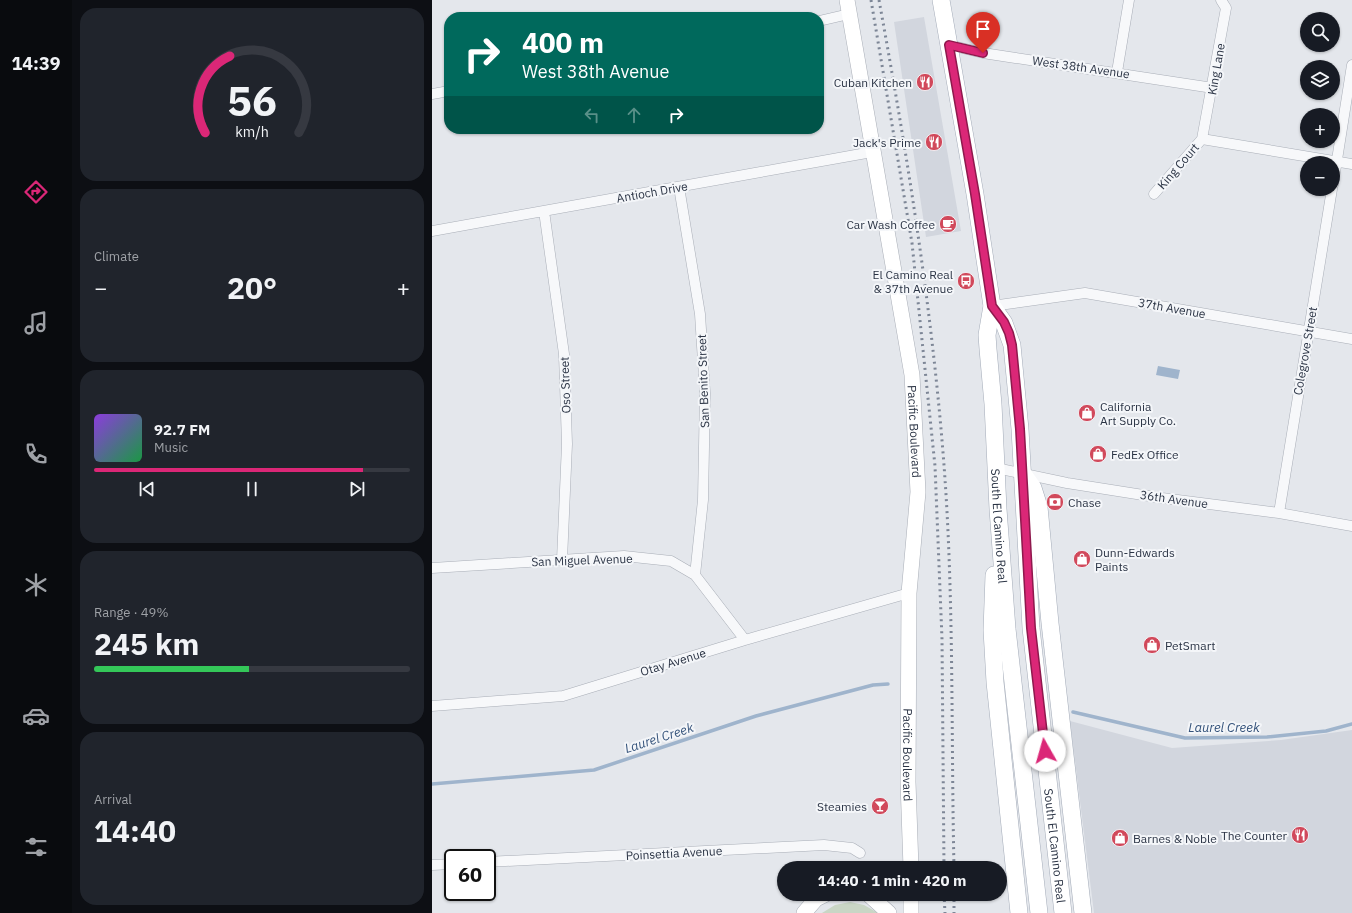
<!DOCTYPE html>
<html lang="en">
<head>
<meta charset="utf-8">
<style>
	:root { --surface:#171b24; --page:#20242c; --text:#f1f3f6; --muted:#9ea1a6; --line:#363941; --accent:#db2777 }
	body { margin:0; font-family:"IBM Plex Sans",sans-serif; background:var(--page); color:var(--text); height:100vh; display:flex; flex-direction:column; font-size:15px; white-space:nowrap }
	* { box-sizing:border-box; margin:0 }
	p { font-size:13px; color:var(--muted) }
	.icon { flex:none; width:22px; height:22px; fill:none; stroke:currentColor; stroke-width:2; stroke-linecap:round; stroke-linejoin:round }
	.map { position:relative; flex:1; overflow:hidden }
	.drawer { display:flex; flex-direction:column; gap:8px; padding:8px; background:#0d0f14; width:360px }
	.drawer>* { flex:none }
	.top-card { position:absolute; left:12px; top:12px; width:380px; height:122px; border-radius:16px; box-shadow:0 1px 3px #0004; background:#00695c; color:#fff; overflow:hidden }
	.buttons { position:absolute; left:868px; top:12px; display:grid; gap:8px }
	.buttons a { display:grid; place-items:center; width:40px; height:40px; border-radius:50%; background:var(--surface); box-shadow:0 1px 3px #0004; font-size:20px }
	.speed { position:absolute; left:12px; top:849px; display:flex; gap:8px; font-size:20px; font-weight:700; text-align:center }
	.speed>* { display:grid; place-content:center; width:52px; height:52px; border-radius:50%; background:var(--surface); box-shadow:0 1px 3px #0004; line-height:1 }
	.speed .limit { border:2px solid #111; border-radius:6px; background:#fff; color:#111 }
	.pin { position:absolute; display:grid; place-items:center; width:34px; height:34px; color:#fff; margin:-41px -17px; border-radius:50% 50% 50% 0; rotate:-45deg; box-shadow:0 0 4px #0007 }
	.pin .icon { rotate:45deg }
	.me { position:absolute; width:44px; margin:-22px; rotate:353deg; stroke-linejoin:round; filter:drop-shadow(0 0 3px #0008) }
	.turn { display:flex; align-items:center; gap:14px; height:84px; padding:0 12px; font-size:18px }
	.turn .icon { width:52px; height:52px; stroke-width:2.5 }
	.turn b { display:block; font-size:28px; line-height:34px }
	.lanes { display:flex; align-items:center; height:38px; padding:0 12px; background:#0003; justify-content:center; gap:20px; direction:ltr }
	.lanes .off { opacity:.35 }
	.big { font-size:30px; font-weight:700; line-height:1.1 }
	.drawer .card { flex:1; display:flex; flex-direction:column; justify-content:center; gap:6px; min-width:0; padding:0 14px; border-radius:16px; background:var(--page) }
	.drawer .dial { align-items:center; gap:0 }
	.dial svg { height:104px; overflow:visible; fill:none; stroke:var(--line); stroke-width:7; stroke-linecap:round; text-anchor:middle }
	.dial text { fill:var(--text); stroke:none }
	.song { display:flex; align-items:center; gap:12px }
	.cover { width:48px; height:48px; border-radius:6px; background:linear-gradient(135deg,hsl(270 70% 55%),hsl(140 70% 35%)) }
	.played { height:4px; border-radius:2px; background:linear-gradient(90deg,var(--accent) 85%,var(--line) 85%) }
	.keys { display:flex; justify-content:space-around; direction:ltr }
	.heat { display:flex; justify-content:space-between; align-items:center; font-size:22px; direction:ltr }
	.charge { height:6px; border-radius:3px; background:linear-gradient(90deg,#34c759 49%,var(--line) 0) }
	.trip { position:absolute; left:345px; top:861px; width:230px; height:40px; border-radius:20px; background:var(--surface); box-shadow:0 1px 3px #0004; font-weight:700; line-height:40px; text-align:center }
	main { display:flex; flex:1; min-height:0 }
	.dock { display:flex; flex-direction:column; width:72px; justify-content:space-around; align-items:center; background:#090b0e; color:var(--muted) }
	.dock .icon { width:28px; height:28px }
	.dock .active { color:var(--accent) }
	.dock b { font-size:18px; color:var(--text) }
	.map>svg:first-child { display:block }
</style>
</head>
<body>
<main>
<nav class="dock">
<b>14:39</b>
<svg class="icon active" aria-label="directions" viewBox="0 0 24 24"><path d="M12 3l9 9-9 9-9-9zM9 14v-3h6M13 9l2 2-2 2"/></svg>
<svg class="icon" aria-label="music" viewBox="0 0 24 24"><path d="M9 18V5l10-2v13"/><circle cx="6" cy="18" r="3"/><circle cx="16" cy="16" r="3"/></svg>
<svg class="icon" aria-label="phone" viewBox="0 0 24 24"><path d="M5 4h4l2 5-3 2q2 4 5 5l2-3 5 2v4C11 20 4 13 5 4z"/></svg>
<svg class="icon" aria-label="climate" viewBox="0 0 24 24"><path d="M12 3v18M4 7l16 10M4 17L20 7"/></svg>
<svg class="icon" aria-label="car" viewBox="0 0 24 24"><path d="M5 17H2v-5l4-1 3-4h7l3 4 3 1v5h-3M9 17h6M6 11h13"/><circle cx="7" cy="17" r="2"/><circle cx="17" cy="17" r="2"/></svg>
<svg class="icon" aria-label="filters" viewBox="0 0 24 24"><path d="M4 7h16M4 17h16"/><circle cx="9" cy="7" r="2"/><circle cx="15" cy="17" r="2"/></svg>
</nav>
<section class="drawer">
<div class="card dial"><svg viewBox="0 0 100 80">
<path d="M14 69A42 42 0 1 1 86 69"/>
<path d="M14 69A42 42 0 0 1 33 10" stroke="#db2777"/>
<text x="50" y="56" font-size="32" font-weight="700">56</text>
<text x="50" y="72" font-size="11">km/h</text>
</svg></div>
<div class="card"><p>Climate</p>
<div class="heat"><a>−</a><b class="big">20°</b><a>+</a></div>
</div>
<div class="card">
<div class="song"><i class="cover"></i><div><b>92.7 FM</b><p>Music</p></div></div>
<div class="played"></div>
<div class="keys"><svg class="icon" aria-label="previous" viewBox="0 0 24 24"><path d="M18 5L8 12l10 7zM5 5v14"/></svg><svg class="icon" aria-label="pause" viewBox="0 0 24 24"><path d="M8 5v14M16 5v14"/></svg><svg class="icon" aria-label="next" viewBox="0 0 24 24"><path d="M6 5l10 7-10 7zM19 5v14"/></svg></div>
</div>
<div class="card"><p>Range · 49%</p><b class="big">245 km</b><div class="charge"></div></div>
<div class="card"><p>Arrival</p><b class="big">14:40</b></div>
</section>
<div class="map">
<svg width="920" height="913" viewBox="0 0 920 913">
	<rect width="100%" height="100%" fill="#e4e7ec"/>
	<path fill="#d2d6de" d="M492 17 529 231 494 237 462 22Z
		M638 721 740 748 849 740 920 730V913H662Z"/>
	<path fill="#c9d6c5" d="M418 902 432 905 446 913H390L403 905Z"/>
	<path fill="#9fb4cc" d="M726 366 748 370 746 379 724 375Z"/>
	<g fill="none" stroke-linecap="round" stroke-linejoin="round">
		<path stroke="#9fb4cc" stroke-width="3.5" d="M641 712 753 738 835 737 894 731 920 724
			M0 784 162 770 324 716 441 685 456 684"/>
		<defs>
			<path id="street" d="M387 21 417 14
				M517 45 551 53 781 88
				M685 72 697 0
				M0 94 17 91
				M770 139 920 164
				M901 185 920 65
				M247 187 268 314 273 393 271 500 263 575
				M722 194 770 139 794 8 789 0
				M112 211 132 354 135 444 130 560
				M0 231 440 152
				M560 306 653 293 920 339
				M564 468 635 483 730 498 847 513 920 526
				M847 513 900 189
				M0 568 192 556 239 561 263 575 313 640
				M0 706 131 696 313 640 477 593
				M55 862 392 845 420 848 428 853
				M0 865 21 864"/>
			<g id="secondary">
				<path id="s1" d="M415 0 480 375 486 492 477 593 476 782 479 868"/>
				<path d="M436 894 457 913"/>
				<path d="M479 894V913"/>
				<path d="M372 913 384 899 394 894"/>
			</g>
			<g id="primary">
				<path id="s2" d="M509 0 543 194 560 306 555 335 556 349 561 404 566 509 575 629 607 913"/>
				<path id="s3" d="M560 306 572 323 580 345 588 429 599 628 631 913"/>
				<path d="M591 474 601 488 607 507 618 623 651 913"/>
				<path d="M562 575 560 630 563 682 587 913"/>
			</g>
		</defs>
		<use href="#street" stroke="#a9aeb7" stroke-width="11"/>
		<use href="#secondary" stroke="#a9aeb7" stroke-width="16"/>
		<use href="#primary" stroke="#a3abb8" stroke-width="18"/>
		<use href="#street" stroke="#f7f8fa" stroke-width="10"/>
		<use href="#secondary" stroke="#fff" stroke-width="15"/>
		<use href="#primary" stroke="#fff" stroke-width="17"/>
		<path stroke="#7d8696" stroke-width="3" stroke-dasharray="2 4" stroke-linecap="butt" d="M439 0 480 243 503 466 510 639 512 868
			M447 0C475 154 500 308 512 465 522 599 519 734 522 868
			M512 894 513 913
			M522 894V913"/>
	</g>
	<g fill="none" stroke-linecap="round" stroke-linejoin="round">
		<defs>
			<path id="route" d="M551 53 517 45 543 194 560 306 572 322 577 333 580 345 588 429 599 628 613 751"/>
		</defs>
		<use href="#route" stroke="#8e194d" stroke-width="10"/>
		<use href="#route" stroke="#db2777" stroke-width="7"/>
	</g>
	<defs>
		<symbol id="restaurant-disc" viewBox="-11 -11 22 22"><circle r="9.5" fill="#d1495b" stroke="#f4f6f9"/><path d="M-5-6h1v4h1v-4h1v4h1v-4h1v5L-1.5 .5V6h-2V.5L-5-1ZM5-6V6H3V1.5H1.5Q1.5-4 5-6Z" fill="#fff"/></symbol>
		<symbol id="cafe-disc" viewBox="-11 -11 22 22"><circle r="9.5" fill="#d1495b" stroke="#f4f6f9"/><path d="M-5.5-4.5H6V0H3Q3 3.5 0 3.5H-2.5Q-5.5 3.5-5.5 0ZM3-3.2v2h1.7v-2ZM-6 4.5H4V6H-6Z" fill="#fff"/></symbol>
		<symbol id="bus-disc" viewBox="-11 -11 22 22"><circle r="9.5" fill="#d1495b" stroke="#f4f6f9"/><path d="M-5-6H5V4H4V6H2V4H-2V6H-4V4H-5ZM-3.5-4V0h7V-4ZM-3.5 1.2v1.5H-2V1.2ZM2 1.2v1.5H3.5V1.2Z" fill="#fff"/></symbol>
		<symbol id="shop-disc" viewBox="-11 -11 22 22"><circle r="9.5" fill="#d1495b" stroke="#f4f6f9"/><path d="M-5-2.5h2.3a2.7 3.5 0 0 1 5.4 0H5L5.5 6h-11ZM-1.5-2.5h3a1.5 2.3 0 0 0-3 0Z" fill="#fff"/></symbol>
		<symbol id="bank-disc" viewBox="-11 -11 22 22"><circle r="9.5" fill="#d1495b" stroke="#f4f6f9"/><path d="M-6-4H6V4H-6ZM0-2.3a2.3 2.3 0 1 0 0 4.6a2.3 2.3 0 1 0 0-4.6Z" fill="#fff"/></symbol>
		<symbol id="bar-disc" viewBox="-11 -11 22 22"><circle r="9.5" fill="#d1495b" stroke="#f4f6f9"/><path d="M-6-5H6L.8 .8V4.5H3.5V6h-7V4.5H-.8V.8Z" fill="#fff"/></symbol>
	</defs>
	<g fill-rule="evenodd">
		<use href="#restaurant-disc" x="483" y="72" width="20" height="20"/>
		<use href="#restaurant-disc" x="492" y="132" width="20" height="20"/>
		<use href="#cafe-disc" x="506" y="214" width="20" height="20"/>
		<use href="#bus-disc" x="524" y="271" width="20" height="20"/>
		<use href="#shop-disc" x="645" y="403" width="20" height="20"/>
		<use href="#shop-disc" x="656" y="444" width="20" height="20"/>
		<use href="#bank-disc" x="613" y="492" width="20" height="20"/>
		<use href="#shop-disc" x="640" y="549" width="20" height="20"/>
		<use href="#shop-disc" x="710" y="635" width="20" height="20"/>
		<use href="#bar-disc" x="438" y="796" width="20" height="20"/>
		<use href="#restaurant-disc" x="858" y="825" width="20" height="20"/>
		<use href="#shop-disc" x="678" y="828" width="20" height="20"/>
	</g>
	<g text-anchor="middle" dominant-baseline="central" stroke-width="4" stroke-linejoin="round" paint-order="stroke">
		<g font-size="12" fill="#2b3445" stroke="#f4f6f9">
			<text transform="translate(649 67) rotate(8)">West 38th Avenue</text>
			<text transform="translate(784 69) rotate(-80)">King Lane</text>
			<text transform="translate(746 166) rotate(-49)">King Court</text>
			<text transform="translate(220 192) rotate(-10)">Antioch Drive</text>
			<text transform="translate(740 308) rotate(10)">37th Avenue</text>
			<text transform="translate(873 351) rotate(-80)">Colegrove Street</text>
			<text transform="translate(271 381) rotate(-92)">San Benito Street</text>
			<text transform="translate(133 385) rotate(-92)">Oso Street</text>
			<text stroke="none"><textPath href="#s1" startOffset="437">Pacific Boulevard</textPath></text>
			<text transform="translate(742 499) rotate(8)">36th Avenue</text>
			<text stroke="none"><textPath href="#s2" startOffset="531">South El Camino Real</textPath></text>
			<text transform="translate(150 560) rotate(-2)">San Miguel Avenue</text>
			<text transform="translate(241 662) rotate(-17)">Otay Avenue</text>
			<text stroke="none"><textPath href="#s1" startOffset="761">Pacific Boulevard</textPath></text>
			<text stroke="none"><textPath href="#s3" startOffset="547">South El Camino Real</textPath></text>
			<text transform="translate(242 853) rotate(-3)">Poinsettia Avenue</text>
		</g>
		<g font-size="12" fill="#2b3445" stroke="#f4f6f9" text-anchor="end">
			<text x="480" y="82">Cuban Kitchen</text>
			<text x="489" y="142">Jack's Prime</text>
			<text x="503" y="224">Car Wash Coffee</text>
			<text x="521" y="274">El Camino Real<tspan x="521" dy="14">&amp; 37th Avenue</tspan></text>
			<text x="668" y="406" text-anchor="start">California<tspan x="668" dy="14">Art Supply Co.</tspan></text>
			<text x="679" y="454" text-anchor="start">FedEx Office</text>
			<text x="636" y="502" text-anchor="start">Chase</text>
			<text x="663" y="552" text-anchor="start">Dunn-Edwards<tspan x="663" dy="14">Paints</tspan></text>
			<text x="733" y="645" text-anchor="start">PetSmart</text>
			<text x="435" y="806">Steamies</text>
			<text x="855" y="835">The Counter</text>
			<text x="701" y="838" text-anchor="start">Barnes &amp; Noble</text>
		</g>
		<g font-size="13" font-style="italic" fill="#34527a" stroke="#f4f6f9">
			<text x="792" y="727">Laurel Creek</text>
			<text transform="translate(227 738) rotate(-18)">Laurel Creek</text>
		</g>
	</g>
</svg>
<div class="buttons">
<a><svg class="icon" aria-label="search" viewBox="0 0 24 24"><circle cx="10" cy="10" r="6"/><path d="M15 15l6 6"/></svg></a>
<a><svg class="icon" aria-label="layers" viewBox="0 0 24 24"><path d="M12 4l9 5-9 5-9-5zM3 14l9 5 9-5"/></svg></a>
<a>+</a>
<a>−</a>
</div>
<div class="speed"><div class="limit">60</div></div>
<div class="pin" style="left:551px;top:53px;background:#d93025"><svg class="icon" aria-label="arrive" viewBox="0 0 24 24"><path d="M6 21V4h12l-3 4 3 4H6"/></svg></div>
<svg class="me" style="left:613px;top:751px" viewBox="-20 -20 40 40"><circle r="19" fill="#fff"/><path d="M0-13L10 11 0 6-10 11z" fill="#db2777"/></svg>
<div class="trip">14:40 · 1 min · 420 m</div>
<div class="top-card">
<div class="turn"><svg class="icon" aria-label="right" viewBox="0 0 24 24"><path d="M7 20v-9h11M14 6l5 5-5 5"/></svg><div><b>400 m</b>West 38th Avenue</div></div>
<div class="lanes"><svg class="icon off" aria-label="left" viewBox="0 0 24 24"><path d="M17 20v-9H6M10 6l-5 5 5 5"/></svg><svg class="icon off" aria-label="ahead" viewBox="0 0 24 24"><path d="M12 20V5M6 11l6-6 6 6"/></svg><svg class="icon" aria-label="right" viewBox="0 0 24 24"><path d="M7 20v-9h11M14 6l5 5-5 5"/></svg></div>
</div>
</div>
</main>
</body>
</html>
